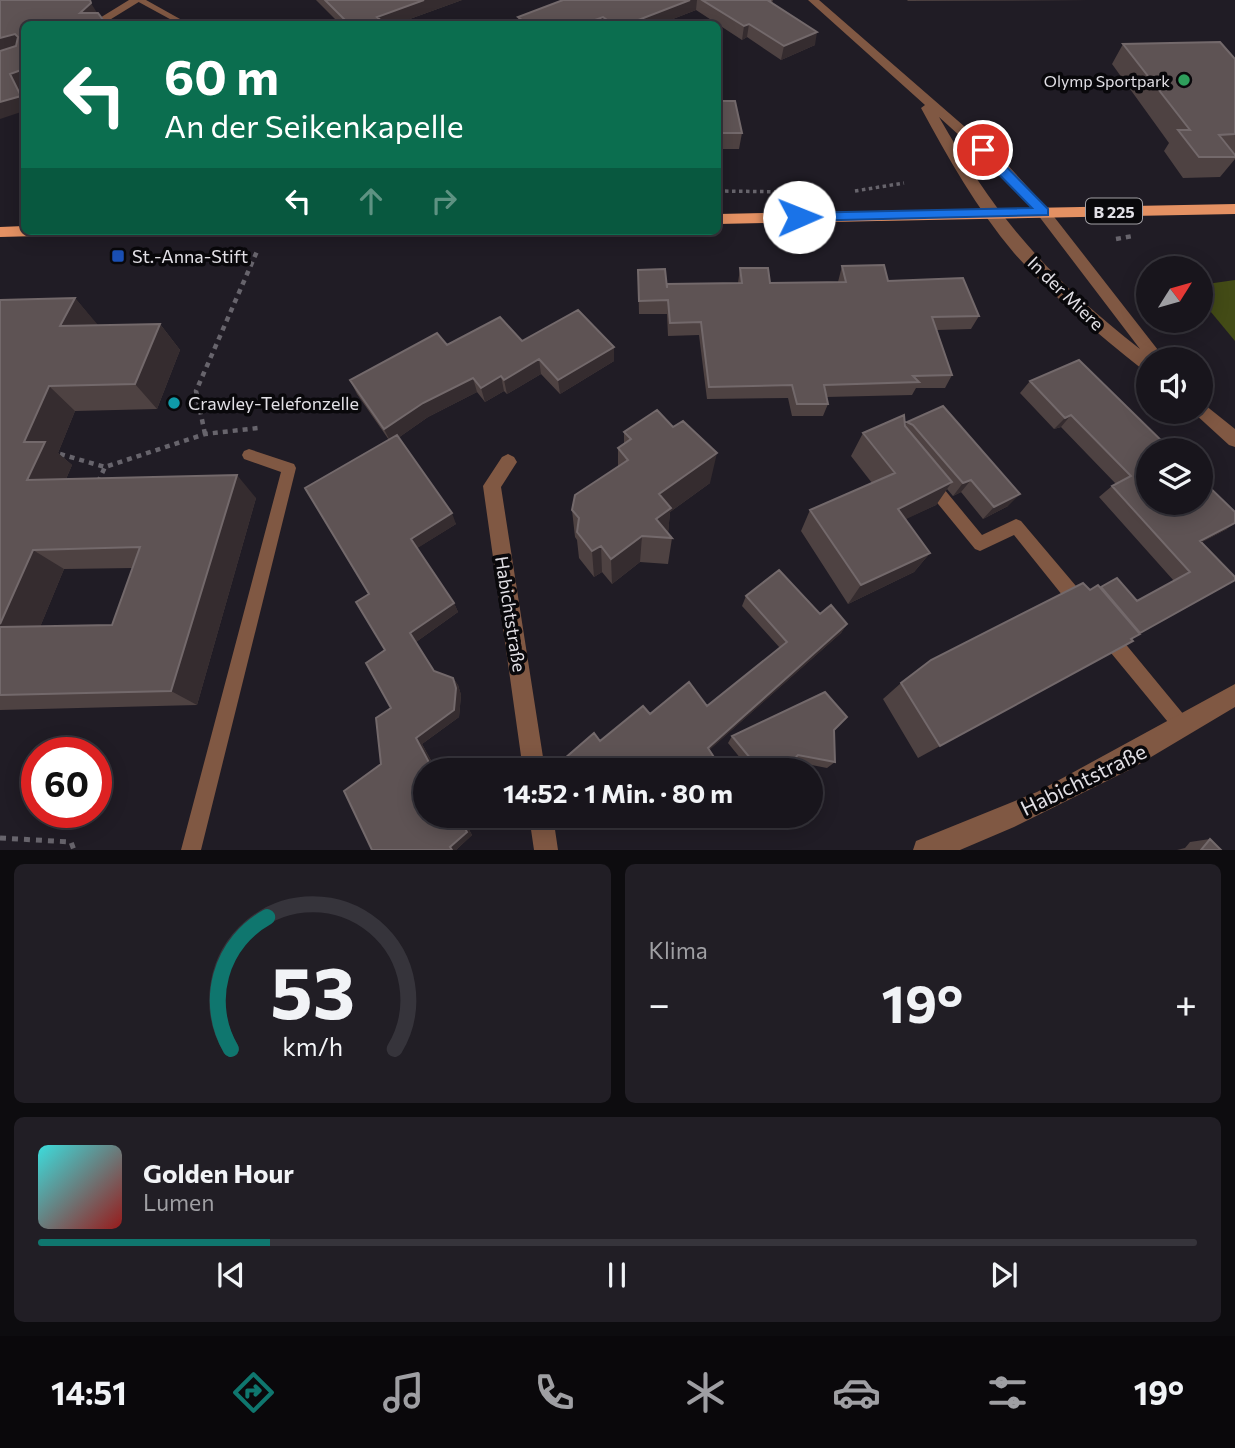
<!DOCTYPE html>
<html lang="de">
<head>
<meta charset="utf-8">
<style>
	:root { --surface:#18151c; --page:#211e25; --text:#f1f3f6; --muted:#9f9fa3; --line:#36343b; --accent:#0f766e }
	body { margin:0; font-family:Commissioner,sans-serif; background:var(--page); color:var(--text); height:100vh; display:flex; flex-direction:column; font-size:26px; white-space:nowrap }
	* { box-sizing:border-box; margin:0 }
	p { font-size:23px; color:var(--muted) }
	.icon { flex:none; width:38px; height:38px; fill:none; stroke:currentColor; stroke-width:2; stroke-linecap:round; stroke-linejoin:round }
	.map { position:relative; height:850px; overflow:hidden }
	.panel { display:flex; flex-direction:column; gap:14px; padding:14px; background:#0d0c0f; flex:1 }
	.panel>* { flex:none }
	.top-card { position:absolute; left:21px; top:21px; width:700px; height:214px; border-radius:10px; box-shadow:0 4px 18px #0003,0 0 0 2px var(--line); background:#0b6e4f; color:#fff; overflow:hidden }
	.needle { width:46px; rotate:53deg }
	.fabs { position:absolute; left:1136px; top:256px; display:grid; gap:14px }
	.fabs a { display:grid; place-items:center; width:77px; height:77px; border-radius:50%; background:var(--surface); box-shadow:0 4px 18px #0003,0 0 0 2px var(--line); font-size:35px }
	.speed { position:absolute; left:21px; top:737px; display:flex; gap:14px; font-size:35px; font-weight:700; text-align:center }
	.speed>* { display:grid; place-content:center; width:91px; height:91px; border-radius:50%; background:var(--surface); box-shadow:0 4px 18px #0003,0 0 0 2px var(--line); line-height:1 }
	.speed .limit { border:10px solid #d22; background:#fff; color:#111 }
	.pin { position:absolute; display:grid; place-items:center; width:60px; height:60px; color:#fff; margin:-30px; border:4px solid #fff; border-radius:50%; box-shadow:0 2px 7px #0007 }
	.me { position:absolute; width:77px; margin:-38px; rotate:89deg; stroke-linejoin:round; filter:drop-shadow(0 0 5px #0008) }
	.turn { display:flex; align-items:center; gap:24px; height:147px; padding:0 28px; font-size:32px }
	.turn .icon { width:91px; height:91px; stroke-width:2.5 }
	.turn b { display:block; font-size:49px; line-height:60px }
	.lanes { display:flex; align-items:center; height:66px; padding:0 28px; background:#0003; justify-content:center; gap:35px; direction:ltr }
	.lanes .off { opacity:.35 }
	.big { font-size:52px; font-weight:700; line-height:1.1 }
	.panel .card { flex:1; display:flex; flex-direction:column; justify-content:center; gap:10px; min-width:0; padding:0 24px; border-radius:10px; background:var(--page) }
	.panel .dial { align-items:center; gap:0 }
	.dial svg { height:182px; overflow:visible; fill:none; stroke:var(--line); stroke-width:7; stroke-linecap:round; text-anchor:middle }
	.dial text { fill:var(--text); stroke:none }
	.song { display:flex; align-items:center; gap:21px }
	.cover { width:84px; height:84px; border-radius:10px; background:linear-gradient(135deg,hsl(180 70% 55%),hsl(0 70% 35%)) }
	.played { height:7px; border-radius:4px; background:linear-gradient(90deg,var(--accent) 20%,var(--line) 20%) }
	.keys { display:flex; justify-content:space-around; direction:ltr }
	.heat { display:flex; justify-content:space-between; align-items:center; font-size:38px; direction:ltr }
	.panel .tiles { flex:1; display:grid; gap:14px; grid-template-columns:1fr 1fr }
	.card:last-child { grid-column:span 2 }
	.trip { position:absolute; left:413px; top:758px; width:410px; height:70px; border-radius:35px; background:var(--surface); box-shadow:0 4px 18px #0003,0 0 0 2px var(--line); font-weight:700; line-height:70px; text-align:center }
	.tab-bar { display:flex; height:112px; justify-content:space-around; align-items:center; background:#0a080b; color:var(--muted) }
	.tab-bar .icon { width:49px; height:49px }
	.tab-bar .on { color:var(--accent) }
	.tab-bar b { font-size:32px; color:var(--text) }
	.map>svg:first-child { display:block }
</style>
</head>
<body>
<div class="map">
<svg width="1235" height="850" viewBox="0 0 1235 850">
	<rect width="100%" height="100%" fill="#201c25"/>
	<path fill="#434b16" d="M1235 280V341L1201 300 1200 285Z"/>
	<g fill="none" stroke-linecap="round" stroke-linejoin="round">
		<path stroke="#67646c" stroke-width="3.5" stroke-dasharray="3.5 3.5" stroke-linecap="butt" d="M718 191 794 192
			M855 191 904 183"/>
		<path stroke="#67646c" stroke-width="4.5" stroke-dasharray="5 5" stroke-linecap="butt" d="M1116 239 1133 236
			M205 434 196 391 258 249
			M60 454 105 467 205 434 258 428
			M98 482 105 467"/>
		<path stroke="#67646c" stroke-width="5" stroke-dasharray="6 6" stroke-linecap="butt" d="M0 838 71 842 74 850"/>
		<path fill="#805843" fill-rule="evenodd" d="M135 0H146L189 24H179Z
			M249 449 294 464 296 468 201 850H181L281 472 244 459 242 455 244 451Z
			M930 477 935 478 982 535 1016 519 1021 521 1087 599 1089 605 1087 611 1081 613 1075 611 1014 535 980 551 975 549 925 488 923 483 925 478Z
			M1108 628 1114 630 1189 721 1192 727 1189 733 1183 736 1177 733 1102 642 1100 636 1102 630Z"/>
		<path fill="#805843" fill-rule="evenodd" d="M129 0H142L103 24H90Z
			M808 0H819L1003 160 1048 209 1165 359H1148V370L1142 369C1097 333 1052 296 1014 253 977 209 948 158 921 108L925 105ZM939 117 993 166 1038 215 1140 349C1049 278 996 218 939 117Z
			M1200 401 1235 429V447L1229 445 1194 413 1200 411Z
			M508 454 514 457 517 462 501 487 545 770H523L483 486 502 457Z
			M1235 684V707L1131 769 1014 827 960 850H913L916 841 1037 792Z
			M529 816H553L558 850H534Z"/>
		<path fill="#e49163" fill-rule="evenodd" d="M1235 204V214L718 224V214Z
			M24 226V231H45L38 236 0 237V227Z"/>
	</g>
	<path fill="#4e4242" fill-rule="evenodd" d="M316 0H462L396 24H340Z
		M563 0H773L772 3 815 45 781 60 747 37 742 40 696 10 660 24H519L518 17Z
		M907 0H1089L908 1Z
		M1123 44 1235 59V159L1220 177 1183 178 1164 151 1169 143 1112 64Z
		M718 101 742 133 739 149H718Z
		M842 266 888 281 979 316 971 329 937 330 952 375 945 388H916L912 395 826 397 828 404 823 416H792L788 398 707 399 699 335 668 336 667 314H639L638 270 667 285 738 283 740 268 770 283 838 282Z
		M75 298 98 326 160 324 180 350 157 409 75 411 58 453 72 465 66 479 256 498 197 705 0 710V300ZM133 568 112 625 40 627 64 569Z
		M522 341 614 347V361L560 394 541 374 507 394 504 391 485 402 477 392 428 417 398 438 456 524 417 548 454 603 458 612 416 642 435 672 453 678 458 685 461 695 459 717 422 744 472 835 456 850H372L381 764 391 708 385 650 369 594 389 440 357 394 350 380 447 345Z
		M1030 381 1227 529 1202 542 1235 577 1131 639 1133 641 918 758 883 699 901 683 1090 590 1100 587 1137 601 1174 581 1099 497 1112 486 1116 484 1061 427 1054 429 1020 393Z
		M943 406 1008 506 983 519 961 492 953 496 947 489 936 505 905 519 930 553 914 572 848 604 801 531 810 510 872 483 851 456 863 433 905 426 907 422Z
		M624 432 710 483 670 512 668 533 672 538 668 564 640 562 612 584 602 572 594 577 579 558 577 540 575 537 572 510 618 467V448L624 443Z
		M746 596 820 614 847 624 841 633 709 750 720 770H569L564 759 600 741 650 714 707 706 780 648 742 606Z
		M834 730 835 762 827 768 791 761 782 770H750L728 743 732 736Z
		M648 816H670L657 827Z
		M1210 839 1221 850H1177L1185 848 1190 842Z"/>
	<path fill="#352c2f" d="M424 0H462L396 24H379L377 17Z
		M690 0H697L696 10 660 24H628Z
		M91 3 99 16 80 13Z
		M603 17V24H584Z
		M749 24 747 37 742 40 744 26Z
		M817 32 815 45 781 60 784 46Z
		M15 34 23 47 0 54V38Z
		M24 69V85L19 87 24 97V111L0 119V102L10 74Z
		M75 298 98 325 85 352 60 326Z
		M160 324 180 350 157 409 135 384Z
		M614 347V361L560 394 558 380Z
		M539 359 541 374 507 394 504 380Z
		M501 376 504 391 485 402 481 388Z
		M473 378 477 392 428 417 391 443 384 429 423 403Z
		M49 386 75 411 58 453 72 465 56 502 27 480 24 442Z
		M1071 415 1061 427 1054 429 1065 418Z
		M717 453 710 483 670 512 668 535 656 519 659 494Z
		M237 475 256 498 197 705 171 691Z
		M971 480 961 492 953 496 963 483Z
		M952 482 936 505 883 530 898 509Z
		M1020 494 1008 506 983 519 994 507Z
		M452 513 456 524 416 549 411 539Z
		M1235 523 1227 529 1185 551 1200 541Z
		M642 536 640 562 612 584 611 559Z
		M601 546 602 572 594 577 592 551Z
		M33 550 64 569 33 644 0 628V624Z
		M930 553 914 572 848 604 861 585Z
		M454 603 458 612 416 642 410 633Z
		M847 624 841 633 705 754 708 748Z
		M453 678 458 685 461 695 459 717 422 744 436 770H433L416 738Z
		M458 816H461L472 835 456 850H452L450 847Z
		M667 816H670L657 827 658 824Z"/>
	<path fill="#5e5354" stroke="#73696b" stroke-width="2" d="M0 0H90L91 3 80 13H98L106 24H24V69L10 74 21 96 0 102V51L16 46 18 37 15 34 0 38Z
		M325 0H424L377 17 385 24H349Z
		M563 0H690L628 24H613L603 17 584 24H527L518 17Z
		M702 0H771L769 1 817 32 784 46 749 24 744 26Z
		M133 20 136 24H116Z
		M1220 42 1235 59V134L1219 135 1235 155V157H1199L1178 130H1190L1123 44Z
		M718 101H735L742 133H718Z
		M884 265 888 281 963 278 979 316 932 317 952 375 913 376 919 382 824 385 828 404H797L792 385 709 387 701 322 670 323 668 300 639 301 638 270 665 269 667 288V284L742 283 740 268H768L770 283 846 282 842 266Z
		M75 298 60 326 160 324 135 384 49 386 24 442H45L27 480 237 475 171 691 0 695V627L112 625 140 547 33 550 0 624V300Z
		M578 310 614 347 558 380 539 359 504 380 501 376 481 388 473 378 423 403 384 429 350 380 437 333 447 345 500 317 522 341Z
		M1079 360 1171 450H1148V502H1200V478L1235 512V523L1200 541 1235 577V580L1140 633 1101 587 1117 578 1137 601 1190 572 1112 486 1131 476 1071 415 1065 418 1030 381Z
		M943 406 1020 494 994 507 971 480 963 483 913 425 907 422Z
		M657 410 673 427 683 421 717 453 659 494 671 508 656 519 672 538 642 536 611 559 601 546 592 551 577 532 579 518 572 510 575 495 628 460 618 448 631 439 624 432Z
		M904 415 905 426 952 482 898 509 930 553 861 585 810 510 895 473 863 433Z
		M397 435 452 513 411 539 454 603 410 633 434 671 453 678 456 688 454 710 416 738 433 770H425V816H458L467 832 450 847 452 850H372L344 791 381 764 376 718 391 708 366 663 385 650 356 602 369 594 305 488Z
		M779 570 820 614 831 605 847 624 708 748 721 768 719 770H571L564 759 594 733 600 741 643 706 650 714 689 682 707 706 787 642 746 596Z
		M1083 583 1090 590 1098 585 1140 634 1131 639 1133 641 940 746 901 683 931 660Z
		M825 692 847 717 834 730 835 762 798 755 782 770H760L732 736Z
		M652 816H667L658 824Z
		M1210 839 1221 850H1201Z"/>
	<path fill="#1a73e8" stroke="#114b97" stroke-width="2" d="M978 147H987L1048 209V215L799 221 792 217 799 213 1032 208 978 153Z"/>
	<circle fill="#2e9e5b" stroke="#09080b" stroke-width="2.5" cx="1184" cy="80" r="7"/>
	<rect fill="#1a4fb4" stroke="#09080b" stroke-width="2.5" x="111" y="249" width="14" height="14" rx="3.5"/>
	<circle fill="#0f9aa8" stroke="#09080b" stroke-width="2.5" cx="174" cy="403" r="7"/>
	<g text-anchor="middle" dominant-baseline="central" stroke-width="7" stroke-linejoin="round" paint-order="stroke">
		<g font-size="16" fill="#e2e0e6" stroke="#09080b" text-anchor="end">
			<text x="1170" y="80">Olymp Sportpark</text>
		</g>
		<rect fill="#09080b" stroke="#a19fa4" stroke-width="2" x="1086" y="198.5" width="56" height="25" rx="5"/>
		<g font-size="16" font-weight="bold" fill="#e2e0e6">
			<text x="1114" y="211">B 225</text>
		</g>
		<g font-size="18" fill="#e2e0e6" stroke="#09080b" text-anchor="start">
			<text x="132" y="256">St.-Anna-Stift</text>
			<text x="188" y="403">Crawley-Telefonzelle</text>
		</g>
		<g font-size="18" fill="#e2e0e6" stroke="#09080b">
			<text transform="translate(1066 293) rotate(44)">In der Miere</text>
			<text transform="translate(511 614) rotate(81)">Habichtstraße</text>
		</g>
		<g font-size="21" fill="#e2e0e6" stroke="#09080b">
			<text transform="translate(1083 779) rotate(-26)">Habichtstraße</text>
		</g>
	</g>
</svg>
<div class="fabs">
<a><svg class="needle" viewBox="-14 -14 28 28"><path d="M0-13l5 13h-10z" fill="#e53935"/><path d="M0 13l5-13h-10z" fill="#9f9fa3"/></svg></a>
<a><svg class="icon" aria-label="sound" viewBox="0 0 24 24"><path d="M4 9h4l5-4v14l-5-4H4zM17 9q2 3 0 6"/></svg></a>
<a><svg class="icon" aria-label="layers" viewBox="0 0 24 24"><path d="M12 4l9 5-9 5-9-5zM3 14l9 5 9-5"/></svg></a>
</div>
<div class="speed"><div class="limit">60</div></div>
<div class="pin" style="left:983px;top:150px;background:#d93025"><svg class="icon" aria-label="arrive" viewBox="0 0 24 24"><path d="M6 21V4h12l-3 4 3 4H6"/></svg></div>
<svg class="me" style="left:799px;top:217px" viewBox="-20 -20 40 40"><circle r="19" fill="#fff"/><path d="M0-13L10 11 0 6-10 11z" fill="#1a73e8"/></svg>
<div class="trip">14:52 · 1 Min. · 80 m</div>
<div class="top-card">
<div class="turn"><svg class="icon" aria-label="left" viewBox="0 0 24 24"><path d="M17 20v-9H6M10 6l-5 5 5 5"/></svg><div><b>60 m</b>An der Seikenkapelle</div></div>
<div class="lanes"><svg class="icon" aria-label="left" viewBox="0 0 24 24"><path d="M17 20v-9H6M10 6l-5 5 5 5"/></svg><svg class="icon off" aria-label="ahead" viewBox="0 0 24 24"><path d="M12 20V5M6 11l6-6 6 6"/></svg><svg class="icon off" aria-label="right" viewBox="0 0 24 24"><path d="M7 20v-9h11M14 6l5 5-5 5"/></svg></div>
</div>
</div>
<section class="panel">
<div class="tiles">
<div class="card dial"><svg viewBox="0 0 100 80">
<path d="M14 69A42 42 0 1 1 86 69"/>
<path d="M14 69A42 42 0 0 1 30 11" stroke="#0f766e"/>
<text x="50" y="56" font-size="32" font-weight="700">53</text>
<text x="50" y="72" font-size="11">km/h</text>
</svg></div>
<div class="card"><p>Klima</p>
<div class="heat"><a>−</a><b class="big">19°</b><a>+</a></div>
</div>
<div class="card">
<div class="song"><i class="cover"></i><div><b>Golden Hour</b><p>Lumen</p></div></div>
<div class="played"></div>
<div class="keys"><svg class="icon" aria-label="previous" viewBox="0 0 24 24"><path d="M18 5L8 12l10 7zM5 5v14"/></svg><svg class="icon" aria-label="pause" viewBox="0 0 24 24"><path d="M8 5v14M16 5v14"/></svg><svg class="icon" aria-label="next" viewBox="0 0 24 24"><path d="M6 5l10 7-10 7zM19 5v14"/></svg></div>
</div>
</div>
</section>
<nav class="tab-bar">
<b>14:51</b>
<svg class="icon on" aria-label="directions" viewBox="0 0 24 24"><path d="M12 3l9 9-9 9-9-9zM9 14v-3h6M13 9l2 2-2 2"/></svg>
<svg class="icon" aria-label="music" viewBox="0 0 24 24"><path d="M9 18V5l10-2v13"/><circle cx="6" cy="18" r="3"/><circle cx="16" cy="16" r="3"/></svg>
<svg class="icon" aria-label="phone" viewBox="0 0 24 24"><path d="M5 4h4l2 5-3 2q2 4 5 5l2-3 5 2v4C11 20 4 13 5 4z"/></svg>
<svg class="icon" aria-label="climate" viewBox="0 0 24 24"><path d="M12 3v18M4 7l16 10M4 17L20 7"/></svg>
<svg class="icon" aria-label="car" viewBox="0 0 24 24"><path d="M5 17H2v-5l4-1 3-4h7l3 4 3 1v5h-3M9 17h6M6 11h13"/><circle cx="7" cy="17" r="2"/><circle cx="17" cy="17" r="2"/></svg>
<svg class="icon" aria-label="filters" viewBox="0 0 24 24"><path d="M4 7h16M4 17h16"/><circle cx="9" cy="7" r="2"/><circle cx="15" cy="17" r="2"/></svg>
<b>19°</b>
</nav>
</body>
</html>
